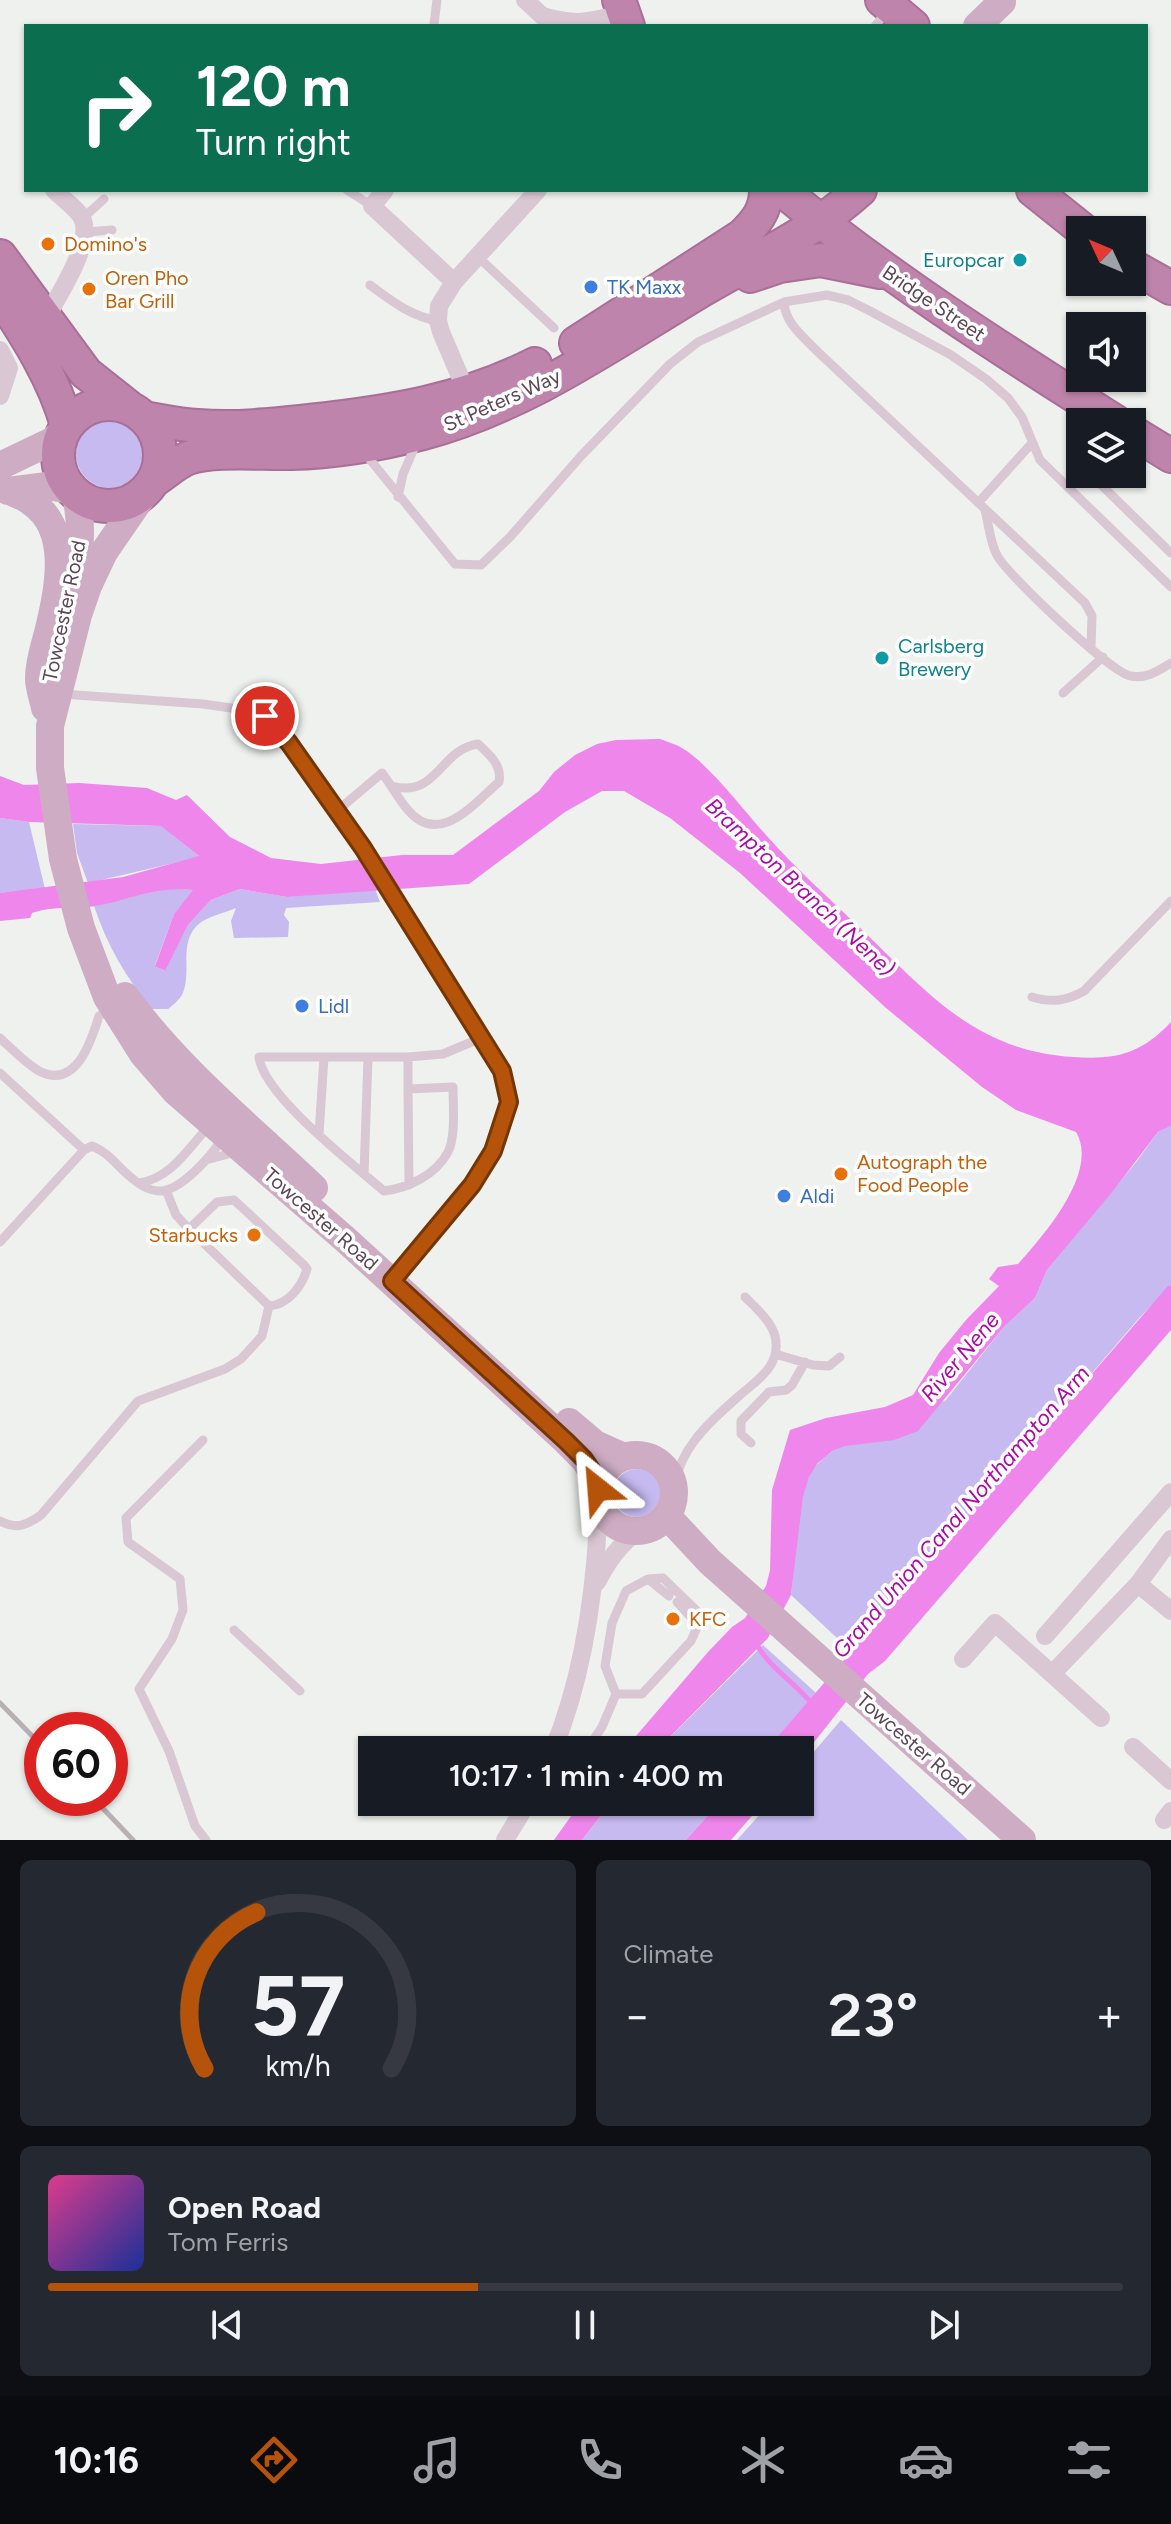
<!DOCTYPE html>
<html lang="en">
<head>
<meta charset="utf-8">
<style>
	:root { --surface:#171b24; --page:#242831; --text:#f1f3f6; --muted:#9ea1a6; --line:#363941; --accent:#b45309 }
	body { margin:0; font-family:Figtree,sans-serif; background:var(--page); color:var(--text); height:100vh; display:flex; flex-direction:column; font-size:30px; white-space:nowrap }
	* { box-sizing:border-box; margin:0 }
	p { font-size:26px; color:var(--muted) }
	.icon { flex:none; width:44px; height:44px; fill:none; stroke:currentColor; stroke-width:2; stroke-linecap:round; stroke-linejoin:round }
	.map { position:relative; height:1840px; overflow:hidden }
	.drawer { display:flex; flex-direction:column; gap:20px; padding:20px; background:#0d0f14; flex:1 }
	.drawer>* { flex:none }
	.top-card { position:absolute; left:24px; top:24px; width:1124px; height:168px; border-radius:0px; box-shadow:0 2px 6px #0004; background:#0b6e4f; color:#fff; overflow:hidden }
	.needle { width:52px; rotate:314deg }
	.fabs { position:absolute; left:1066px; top:216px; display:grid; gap:16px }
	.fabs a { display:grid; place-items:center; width:80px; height:80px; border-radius:0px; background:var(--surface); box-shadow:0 2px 6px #0004; font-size:40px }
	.speed { position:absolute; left:24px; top:1712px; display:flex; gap:16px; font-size:40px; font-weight:700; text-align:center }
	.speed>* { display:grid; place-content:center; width:104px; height:104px; border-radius:50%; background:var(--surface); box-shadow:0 2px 6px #0004; line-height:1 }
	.speed .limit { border:12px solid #d22; background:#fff; color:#111 }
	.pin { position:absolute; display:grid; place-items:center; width:68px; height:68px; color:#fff; margin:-34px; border:4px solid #fff; border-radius:50%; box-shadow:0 2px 8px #0007 }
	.me { position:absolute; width:88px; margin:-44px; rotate:332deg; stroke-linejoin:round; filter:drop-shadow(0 0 6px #0008) }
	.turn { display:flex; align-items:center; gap:28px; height:168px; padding:0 40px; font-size:36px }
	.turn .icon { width:104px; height:104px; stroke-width:2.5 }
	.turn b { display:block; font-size:56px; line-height:68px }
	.big { font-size:60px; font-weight:600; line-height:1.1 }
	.drawer .widget { flex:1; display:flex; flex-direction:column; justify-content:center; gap:12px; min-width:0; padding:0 28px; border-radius:12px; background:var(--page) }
	.drawer .dial { align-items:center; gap:0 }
	.dial svg { height:208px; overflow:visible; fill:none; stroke:var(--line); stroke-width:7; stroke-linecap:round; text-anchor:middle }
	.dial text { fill:var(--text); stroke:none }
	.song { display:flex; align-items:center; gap:24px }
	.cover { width:96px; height:96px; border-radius:12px; background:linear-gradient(135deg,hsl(330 70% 55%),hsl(230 70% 35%)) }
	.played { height:8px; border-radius:4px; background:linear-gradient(90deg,var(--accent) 40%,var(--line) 40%) }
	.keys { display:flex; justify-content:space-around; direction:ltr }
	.heat { display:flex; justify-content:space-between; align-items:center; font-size:44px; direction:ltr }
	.drawer .tiles { flex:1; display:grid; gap:20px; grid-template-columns:1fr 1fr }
	.widget:last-child { grid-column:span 2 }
	.trip { position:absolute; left:358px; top:1736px; width:456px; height:80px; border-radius:0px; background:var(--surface); box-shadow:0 2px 6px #0004; font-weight:600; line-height:80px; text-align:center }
	.dock { display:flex; height:128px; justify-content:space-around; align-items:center; background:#090b0e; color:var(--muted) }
	.dock .icon { width:56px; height:56px }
	.dock .selected { color:var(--accent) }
	.dock b { font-size:36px; color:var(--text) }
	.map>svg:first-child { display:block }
</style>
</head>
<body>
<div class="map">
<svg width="1171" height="1840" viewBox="0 0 1171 1840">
	<rect width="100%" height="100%" fill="#eef1ee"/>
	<path fill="#c6baf0" d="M76 454a34 34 0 1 1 68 0a34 34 0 1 1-68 0Z
		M0 818 29 822 45 889 0 893Z
		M73 824 162 826 200 857 88 883 77 853Z
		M168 888 194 890 174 914 155 965 164 971 188 925 211 900 240 889 287 897 375 889 380 902 286 908 284 915 289 922 288 937 234 938 231 921 236 908C225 913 209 916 200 923 177 941 193 972 182 995 179 1000 173 1005 168 1009H152C126 978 107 945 94 906Z
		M1171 1126V1286L1140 1317 852 1652 791 1595C796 1561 793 1504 810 1475 816 1465 823 1458 832 1451L946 1400 1003 1328 1035 1298 1047 1270 1137 1161 1158 1132Z
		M613 1493a24 24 0 1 1 48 0a24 24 0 1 1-48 0Z
		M763 1645 816 1693 766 1750H657Z
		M841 1720 968 1840H737L771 1802H800V1768Z
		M611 1802H720L686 1840H582Z"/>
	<path fill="#ef86eb" d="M660 739C667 742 676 744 682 748 707 762 746 813 766 835 796 869 829 898 861 929 927 992 975 1051 1073 1057 1116 1060 1141 1054 1171 1022V1126L1158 1132 1113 1191 1047 1270 1035 1298 1003 1328 918 1431 894 1440 845 1446 832 1451 818 1463 809 1477 803 1496 791 1595 768 1638 657 1750H624L708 1652 732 1627 745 1618 766 1586 770 1570 772 1490 790 1430 826 1418 885 1407 913 1395 939 1353 966 1320 999 1286 989 1279 998 1267 1018 1264C1042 1237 1100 1172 1076 1132L1016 1110 982 1087 886 1008 740 873 670 818 624 791H602L565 812 469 884 287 897 240 889 211 900 188 925 165 971 155 966 174 914 193 890C156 886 130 900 95 906 72 910 56 905 32 913L30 918 0 921V893L123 877 199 856 161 826 29 822 0 818V776L24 785 80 783 147 788 176 800 187 795 230 837 271 858 321 864 402 855H453L539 791 554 772 575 755 597 744 616 740Z
		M1168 1286H1171V1330L885 1661 868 1674 800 1760V1750H766Z
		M581 1802H611L582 1840H554Z
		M720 1802H764L731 1840H686Z"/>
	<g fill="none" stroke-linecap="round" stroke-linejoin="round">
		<path stroke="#ef86eb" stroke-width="5" d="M756 1643C770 1669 795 1682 813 1705"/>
		<defs>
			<path id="highway" d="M619 0 628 26
				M882 0 913 26
				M782 190C887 277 1001 349 1116 422
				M1033 190 1083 230
				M0 256 86 373 129 407
				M1132 266 1171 288
				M750 276 780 266 821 260 880 272
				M0 296C27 336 54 379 67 425
				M576 343 742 236C756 222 766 211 766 190
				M58 455a51 51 0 1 1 102 0a51 51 0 1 1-102 0Z
				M144 418C162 421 180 425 198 426 235 429 272 425 309 421 390 412 462 401 535 364
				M1132 432 1171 456
				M153 481C164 474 176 463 188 458 215 449 262 454 291 453 334 452 381 444 423 433 525 406 612 344 702 290 755 259 814 232 860 190"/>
		</defs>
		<use href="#highway" stroke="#aa6f96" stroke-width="36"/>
		<path stroke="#d9c7d3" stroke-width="9" d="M434 24 437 0
			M875 26 888 10
			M347 190 372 206
			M83 218 104 199
			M86 232 112 230
			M478 257 554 328
			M370 285C392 301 410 316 438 321
			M784 302C785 324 804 337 818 352L1085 603 1092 616 1091 647
			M363 451 455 564 481 565 510 537 581 456 670 364 698 342 784 302 827 295 848 300 870 311 951 355 986 379 1008 398 1022 417 1040 460 1171 587
			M1091 475 1171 553
			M398 497 403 474 416 444
			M978 503 1032 443
			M985 510C989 525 990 544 998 557 1010 577 1111 673 1131 676 1147 679 1158 671 1171 663
			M1063 693 1103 657
			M62 694 203 704 252 711 265 716 289 743 363 848 502 1071 509 1102 493 1151 472 1185 394 1278
			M338 810 382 773C391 785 398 798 407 809 439 848 473 804 499 782 502 765 490 755 478 744 440 749 437 799 392 786
			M1032 997C1052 1003 1066 1001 1084 991L1171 901
			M0 1038C12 1049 25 1063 39 1071 76 1090 91 1042 99 1016L111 1010
			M408 1057V1089
			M0 1073 84 1150
			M319 1134 324 1057
			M206 1160 232 1153 237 1156
			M364 1174 368 1058
			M139 1183C170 1179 188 1149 208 1127
			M409 1185 408 1089 453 1087C453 1104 456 1137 448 1152 436 1175 408 1188 384 1191 354 1165 263 1095 259 1057H408L443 1054 481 1038
			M166 1190 176 1215 187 1227 269 1306
			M189 1229 217 1202 234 1200 304 1265 307 1269C302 1286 288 1305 269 1306
			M0 1242 84 1150 92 1146C107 1152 115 1163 127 1174 136 1182 147 1191 160 1191 181 1191 212 1155 222 1139
			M775 1354 813 1365 829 1366 840 1357
			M203 1440 126 1518 128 1542 180 1579 183 1610 172 1639 139 1689 169 1751 195 1826 206 1840
			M751 1443 741 1434V1421L769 1392 786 1390 792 1385 805 1362
			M674 1484C679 1467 684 1454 695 1440 707 1424 724 1409 739 1396 757 1380 782 1366 775 1336 771 1321 756 1308 745 1297
			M0 1521C16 1530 27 1525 41 1515L138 1401 225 1369 241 1359 262 1336 269 1306
			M648 1579 663 1578 700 1614 698 1625
			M669 1596 648 1579 626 1591 612 1623 605 1666 616 1694H642L691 1641 698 1625 677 1602
			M234 1630 300 1691
			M558 1739 589 1746 602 1727 616 1694"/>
		<path stroke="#d9c7d3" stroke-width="18" d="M525 0 551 24
			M542 16C579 26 586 22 622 14
			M385 190 372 206 454 282
			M45 320C57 297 96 240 81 216 75 207 62 198 54 190
			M0 350 9 368 0 396
			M467 393 441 332 438 321 439 306 454 282 538 190
			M597 1582C608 1561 619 1545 638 1531
			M1138 1584 1171 1611
			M1045 1636 1171 1492
			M963 1659 995 1623 1052 1674 1138 1584 1171 1539
			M1052 1674 1101 1718
			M1133 1747 1171 1781
			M553 1750C585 1673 596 1585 599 1502
			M1164 1820 1171 1811
			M505 1840 528 1802"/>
		<path stroke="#ceacc3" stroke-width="28" d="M977 26 1002 2
			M0 466 52 441 64 431
			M8 491 47 486 71 490
			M9 491C16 494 25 497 31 502 72 529 58 590 49 629 45 645 39 661 39 678 39 688 43 698 45 708
			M146 491 104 552 88 586 78 615 50 726V768L63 859 81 928 107 997 143 1054 176 1092 346 1240 566 1441 584 1459 600 1483
			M70 597C79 562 84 532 76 495
			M125 996C178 1069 249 1126 314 1188
			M569 1422 595 1444 624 1457
			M598 1493a38 38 0 1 1 76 0a38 38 0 1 1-76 0Z
			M667 1516 710 1562 1022 1840"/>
		<use href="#highway" stroke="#bf84ab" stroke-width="32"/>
		<path stroke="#b9b0b5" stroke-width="5" d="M0 1703 42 1746
			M93 1798 133 1840"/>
	</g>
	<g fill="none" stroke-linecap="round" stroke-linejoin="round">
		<defs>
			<path id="route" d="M265 716 289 743 363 848 502 1071 509 1102 493 1151 472 1185 392 1281 566 1441 584 1459 600 1483 598 1489"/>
		</defs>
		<use href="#route" stroke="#753606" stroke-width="20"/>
		<use href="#route" stroke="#b45309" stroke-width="14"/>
	</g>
	<g fill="#e8710a" stroke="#fff" stroke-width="3">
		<circle cx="48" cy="244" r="8"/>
		<circle cx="89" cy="289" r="8"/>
		<circle cx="841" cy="1174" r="8"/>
		<circle cx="254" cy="1235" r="8"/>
		<circle cx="673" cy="1619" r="8"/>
	</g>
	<g fill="#0f9aa8" stroke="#fff" stroke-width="3">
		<circle cx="1020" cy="260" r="8"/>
		<circle cx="882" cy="658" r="8"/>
	</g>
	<g fill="#3f7fe0" stroke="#fff" stroke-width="3">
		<circle cx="591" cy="287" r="8"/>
		<circle cx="302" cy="1006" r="8"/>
		<circle cx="784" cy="1196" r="8"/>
	</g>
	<g text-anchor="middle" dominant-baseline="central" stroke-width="7" stroke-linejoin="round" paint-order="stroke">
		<g font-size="20" fill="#c56008" stroke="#fff" text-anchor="start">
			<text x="64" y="244">Domino's</text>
			<text x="105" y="278">Oren Pho<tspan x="105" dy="23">Bar Grill</tspan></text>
			<text x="857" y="1162">Autograph the<tspan x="857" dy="23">Food People</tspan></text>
			<text x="238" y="1235" text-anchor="end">Starbucks</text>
			<text x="689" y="1619">KFC</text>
		</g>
		<g font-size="20" fill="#0d838f" stroke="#fff" text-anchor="end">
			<text x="1004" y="260">Europcar</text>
			<text x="898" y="646" text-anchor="start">Carlsberg<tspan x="898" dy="23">Brewery</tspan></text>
		</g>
		<g font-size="20" fill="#366cbe" stroke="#fff" text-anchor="start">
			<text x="607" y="287">TK Maxx</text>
			<text x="318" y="1006">Lidl</text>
			<text x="800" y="1196">Aldi</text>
		</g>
		<g font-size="20" fill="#5c4555" stroke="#fff">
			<text transform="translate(934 303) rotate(34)">Bridge Street</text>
			<text transform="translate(502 400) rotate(-24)">St Peters Way</text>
			<text transform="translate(64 611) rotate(-78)">Towcester Road</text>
			<text transform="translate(321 1219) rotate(41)">Towcester Road</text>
			<text transform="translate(914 1744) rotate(41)">Towcester Road</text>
		</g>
		<g font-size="22" font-style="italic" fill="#ad07a7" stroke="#fff">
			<text transform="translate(800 887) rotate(43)">Brampton Branch (Nene)</text>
			<text transform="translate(960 1357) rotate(-50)">River Nene</text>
			<text transform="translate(961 1512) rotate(-49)">Grand Union Canal Northampton Arm</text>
		</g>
	</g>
</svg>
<div class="fabs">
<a><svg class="needle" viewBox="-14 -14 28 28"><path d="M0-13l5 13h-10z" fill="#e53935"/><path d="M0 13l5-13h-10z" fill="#9ea1a6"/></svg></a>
<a><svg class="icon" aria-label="sound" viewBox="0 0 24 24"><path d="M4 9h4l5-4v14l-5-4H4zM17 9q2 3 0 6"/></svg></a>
<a><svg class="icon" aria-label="layers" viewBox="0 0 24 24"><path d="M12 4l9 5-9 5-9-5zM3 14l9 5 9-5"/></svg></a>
</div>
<div class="speed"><div class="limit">60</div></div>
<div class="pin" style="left:265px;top:716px;background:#d93025"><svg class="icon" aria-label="arrive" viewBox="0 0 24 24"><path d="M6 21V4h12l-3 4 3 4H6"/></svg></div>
<svg class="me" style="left:598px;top:1489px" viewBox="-20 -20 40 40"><path d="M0-17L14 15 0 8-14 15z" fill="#b45309" stroke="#fff" stroke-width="4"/></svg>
<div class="trip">10:17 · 1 min · 400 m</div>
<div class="top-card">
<div class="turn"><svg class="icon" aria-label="right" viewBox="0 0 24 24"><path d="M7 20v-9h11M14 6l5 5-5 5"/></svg><div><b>120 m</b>Turn right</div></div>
</div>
</div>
<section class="drawer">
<div class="tiles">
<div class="widget dial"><svg viewBox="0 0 100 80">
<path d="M14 69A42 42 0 1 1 86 69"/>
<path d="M14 69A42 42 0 0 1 34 9" stroke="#b45309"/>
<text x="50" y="56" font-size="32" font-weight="700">57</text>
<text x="50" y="72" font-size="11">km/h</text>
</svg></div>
<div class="widget"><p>Climate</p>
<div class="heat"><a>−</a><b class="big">23°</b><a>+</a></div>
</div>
<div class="widget">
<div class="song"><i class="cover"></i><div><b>Open Road</b><p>Tom Ferris</p></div></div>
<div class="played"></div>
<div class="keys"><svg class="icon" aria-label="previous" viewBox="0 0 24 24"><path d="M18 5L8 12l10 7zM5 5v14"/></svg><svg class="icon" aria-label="pause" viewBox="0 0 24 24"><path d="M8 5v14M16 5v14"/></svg><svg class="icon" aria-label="next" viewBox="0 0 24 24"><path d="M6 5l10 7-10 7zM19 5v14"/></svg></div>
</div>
</div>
</section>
<nav class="dock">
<b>10:16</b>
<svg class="icon selected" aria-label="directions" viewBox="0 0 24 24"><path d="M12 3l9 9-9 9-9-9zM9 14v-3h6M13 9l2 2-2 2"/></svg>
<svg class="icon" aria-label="music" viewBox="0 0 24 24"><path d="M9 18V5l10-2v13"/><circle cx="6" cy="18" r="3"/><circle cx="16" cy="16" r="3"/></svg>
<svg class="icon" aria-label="phone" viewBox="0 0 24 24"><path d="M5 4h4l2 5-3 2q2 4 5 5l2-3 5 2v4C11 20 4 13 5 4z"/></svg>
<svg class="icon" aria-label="climate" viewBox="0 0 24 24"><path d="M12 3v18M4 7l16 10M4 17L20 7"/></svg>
<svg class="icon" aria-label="car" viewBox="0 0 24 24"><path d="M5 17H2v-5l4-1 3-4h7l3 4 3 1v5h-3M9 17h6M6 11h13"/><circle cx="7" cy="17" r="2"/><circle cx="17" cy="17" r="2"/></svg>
<svg class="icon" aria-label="filters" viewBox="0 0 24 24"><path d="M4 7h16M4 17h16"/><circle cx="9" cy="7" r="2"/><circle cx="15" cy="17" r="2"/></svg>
</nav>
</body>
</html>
